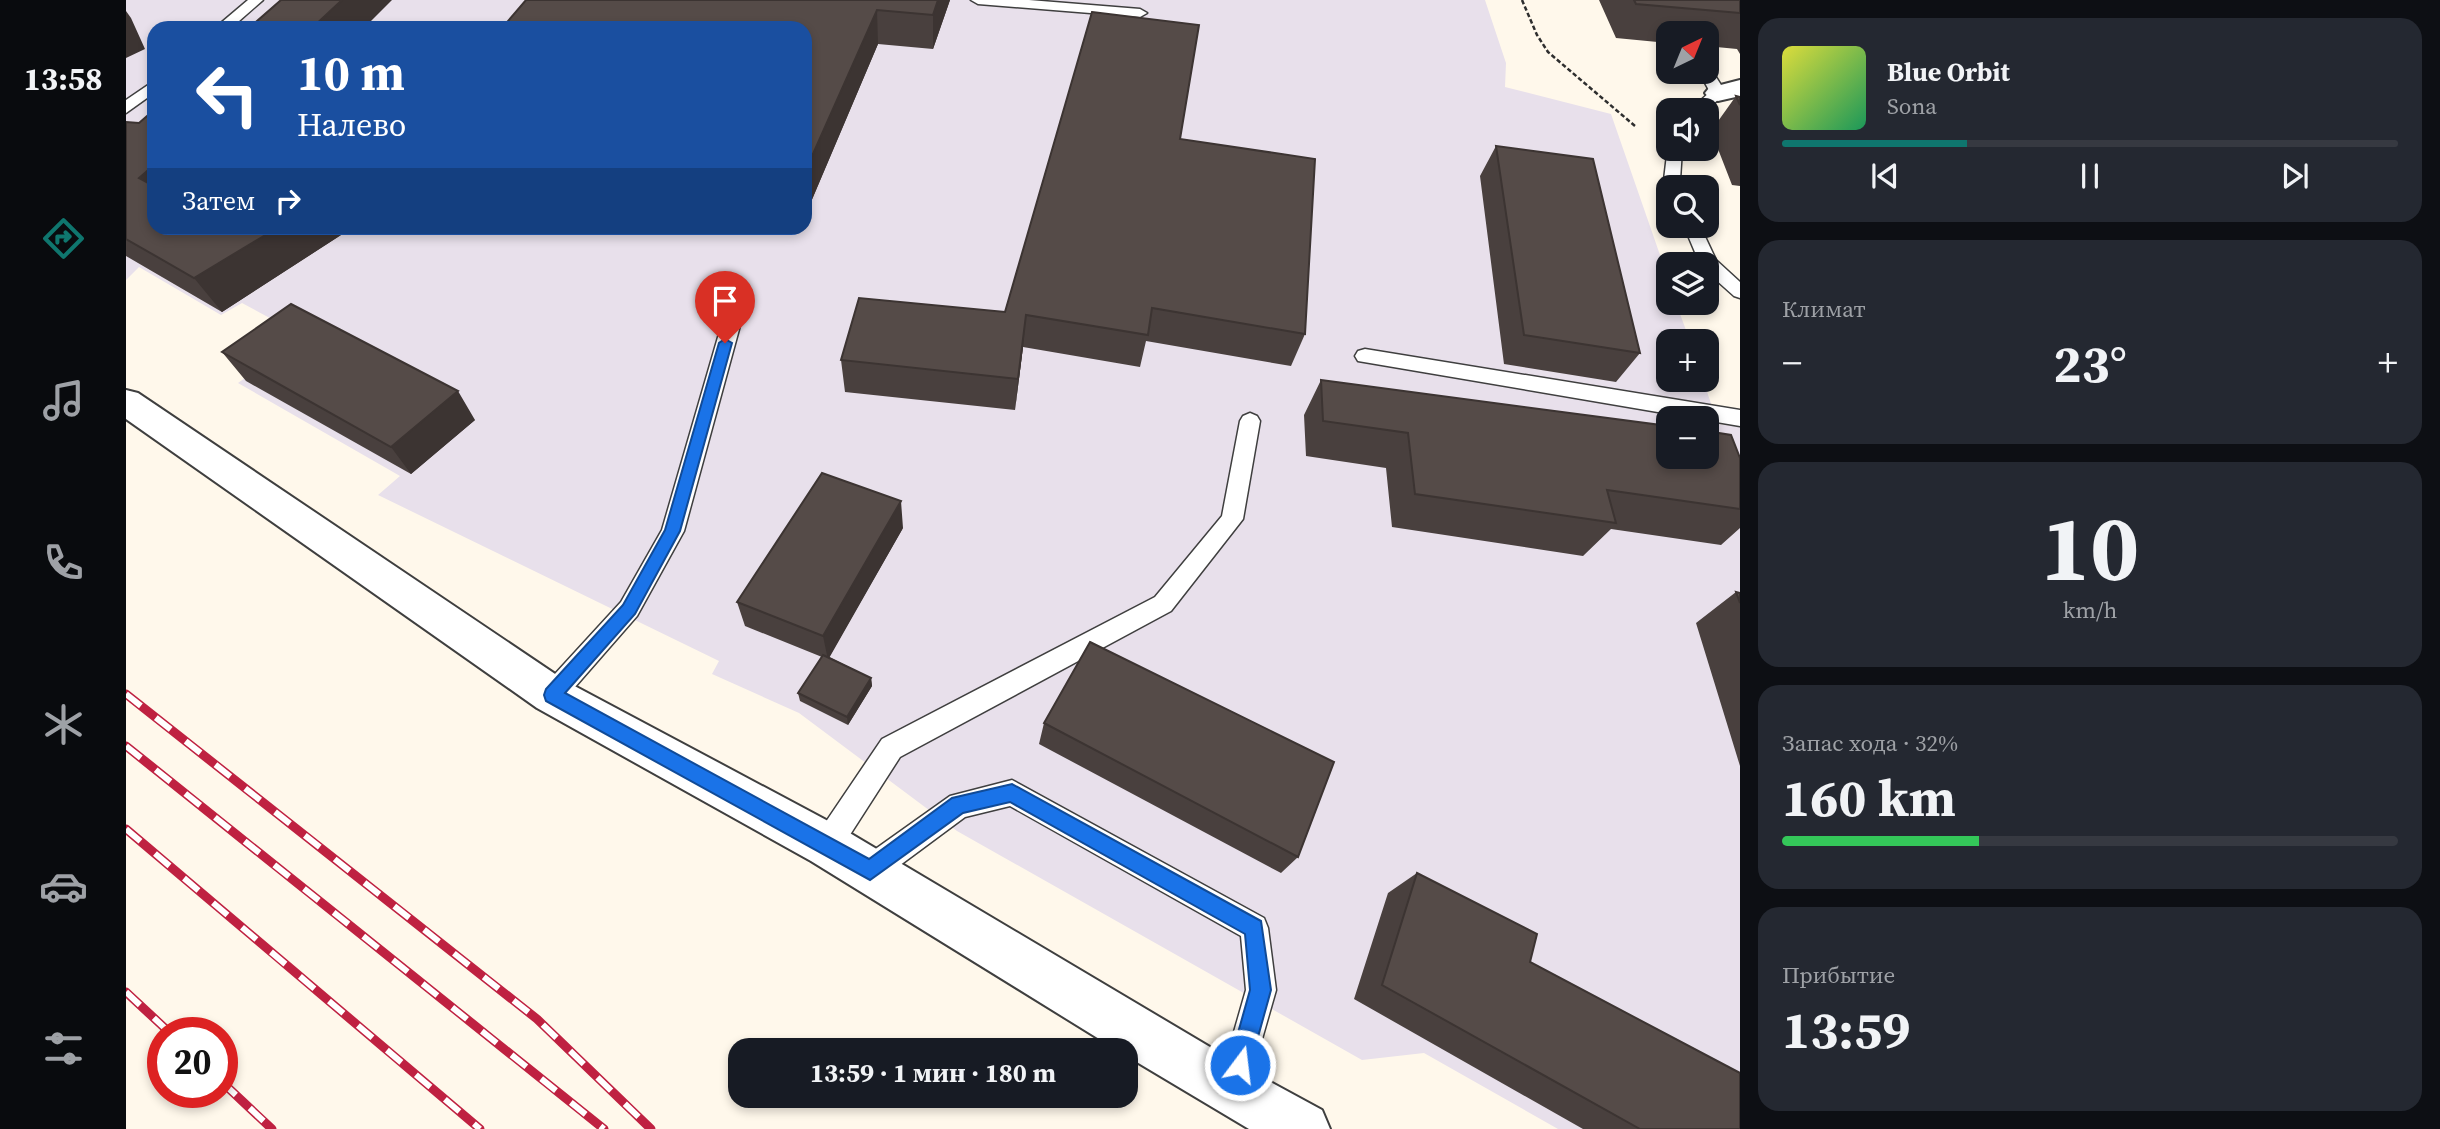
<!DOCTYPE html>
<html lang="ru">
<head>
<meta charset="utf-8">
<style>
	:root { --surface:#171b24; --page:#242831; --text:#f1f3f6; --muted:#9ea1a6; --line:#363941; --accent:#0f766e }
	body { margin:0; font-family:"Source Serif 4",serif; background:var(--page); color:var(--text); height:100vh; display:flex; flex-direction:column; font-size:26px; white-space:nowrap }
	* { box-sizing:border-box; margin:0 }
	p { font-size:23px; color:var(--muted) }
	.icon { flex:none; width:38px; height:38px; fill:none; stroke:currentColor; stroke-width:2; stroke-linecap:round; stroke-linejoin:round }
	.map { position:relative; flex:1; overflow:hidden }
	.panel { display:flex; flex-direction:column; gap:18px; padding:18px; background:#0d0f14; width:700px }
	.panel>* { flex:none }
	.guide { position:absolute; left:21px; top:21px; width:665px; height:214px; border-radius:21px; box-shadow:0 4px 10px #0003; background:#1a4fa0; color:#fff; overflow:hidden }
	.needle { width:46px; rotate:43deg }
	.fabs { position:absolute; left:1530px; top:21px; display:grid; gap:14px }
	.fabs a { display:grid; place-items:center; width:63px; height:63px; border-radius:14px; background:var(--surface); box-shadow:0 4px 10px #0003; font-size:35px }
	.speed { position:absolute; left:21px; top:1017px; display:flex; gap:14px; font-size:35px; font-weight:700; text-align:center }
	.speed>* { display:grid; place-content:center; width:91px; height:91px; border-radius:50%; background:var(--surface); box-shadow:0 4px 10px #0003; line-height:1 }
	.speed .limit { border:10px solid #d22; background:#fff; color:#111 }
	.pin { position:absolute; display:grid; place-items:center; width:60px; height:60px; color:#fff; margin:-72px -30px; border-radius:50% 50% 50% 0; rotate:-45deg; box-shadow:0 0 7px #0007 }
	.pin .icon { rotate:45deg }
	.me { position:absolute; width:77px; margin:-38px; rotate:15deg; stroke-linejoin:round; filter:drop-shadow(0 0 5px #0008) }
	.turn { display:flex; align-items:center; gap:24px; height:147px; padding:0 35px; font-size:32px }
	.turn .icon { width:91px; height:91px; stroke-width:2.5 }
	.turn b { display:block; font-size:49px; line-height:60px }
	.then { display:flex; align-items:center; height:66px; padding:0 35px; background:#0003; gap:14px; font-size:26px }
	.big { font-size:52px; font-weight:700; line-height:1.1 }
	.panel .card { flex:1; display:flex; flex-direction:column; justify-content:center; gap:10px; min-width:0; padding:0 24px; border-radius:21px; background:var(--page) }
	.panel .dial { align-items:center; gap:0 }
	.dial b { font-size:91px; line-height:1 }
	.song { display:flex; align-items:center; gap:21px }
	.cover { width:84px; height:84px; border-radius:10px; background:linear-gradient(135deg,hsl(60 70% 55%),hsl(150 70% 35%)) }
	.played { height:7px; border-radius:4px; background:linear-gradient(90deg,var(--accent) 30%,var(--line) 30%) }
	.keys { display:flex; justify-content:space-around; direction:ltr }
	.heat { display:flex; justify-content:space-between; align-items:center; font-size:38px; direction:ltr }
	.charge { height:10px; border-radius:5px; background:linear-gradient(90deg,#34c759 32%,var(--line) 0) }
	.trip { position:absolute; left:602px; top:1038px; width:410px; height:70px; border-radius:21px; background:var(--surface); box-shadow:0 4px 10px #0003; font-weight:700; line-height:70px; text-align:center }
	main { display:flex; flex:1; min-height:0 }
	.tabs { display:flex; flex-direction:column; width:126px; justify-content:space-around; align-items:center; background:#090b0e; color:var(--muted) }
	.tabs .icon { width:49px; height:49px }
	.tabs .current { color:var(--accent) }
	.tabs b { font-size:32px; color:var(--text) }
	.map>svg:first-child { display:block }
</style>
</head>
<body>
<main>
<nav class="tabs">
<b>13:58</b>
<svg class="icon current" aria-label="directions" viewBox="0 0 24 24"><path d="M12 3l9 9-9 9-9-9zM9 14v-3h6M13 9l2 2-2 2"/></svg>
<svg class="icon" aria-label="music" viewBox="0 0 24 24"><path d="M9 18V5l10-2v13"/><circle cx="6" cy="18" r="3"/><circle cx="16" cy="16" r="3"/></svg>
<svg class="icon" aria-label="phone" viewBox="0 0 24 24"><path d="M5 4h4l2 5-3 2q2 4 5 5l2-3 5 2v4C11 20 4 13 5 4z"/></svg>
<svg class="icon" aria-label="climate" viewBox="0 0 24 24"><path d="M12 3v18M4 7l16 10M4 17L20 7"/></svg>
<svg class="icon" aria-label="car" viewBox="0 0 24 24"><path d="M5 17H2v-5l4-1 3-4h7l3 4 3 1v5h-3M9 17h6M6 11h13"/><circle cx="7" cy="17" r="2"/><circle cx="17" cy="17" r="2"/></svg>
<svg class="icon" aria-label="filters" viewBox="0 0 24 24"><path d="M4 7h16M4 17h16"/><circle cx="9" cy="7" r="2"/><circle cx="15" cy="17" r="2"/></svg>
</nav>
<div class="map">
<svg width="1614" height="1129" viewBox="0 0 1614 1129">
	<rect width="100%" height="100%" fill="#fff8eb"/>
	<path fill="#e8e0eb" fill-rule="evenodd" d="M0 0H1359L1380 63 1379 87 1485 114 1542 278V303H1550L1564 341H1542V380H1577L1592 424 1614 427V1129H1432L1298 1053 1236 1060 831 831 673 713 586 674 593 661 252 495 274 476 112 383 177 336 116 303 95 315 13 267 0 280ZM28 28H679V228H28ZM1542 418H1580V457H1542Z"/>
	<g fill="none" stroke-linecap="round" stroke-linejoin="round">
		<defs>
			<path id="service" d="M122 0H137L105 28H89Z
				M845 0H903L1014 9 1021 13 1014 17 852 4Z
				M1580 68 1585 69 1600 93 1580 110H1564L1584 92 1573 72H1580Z
				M28 81V93L0 113V100Z
				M1542 146V149H1556L1554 180 1557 187 1542 189 1538 180Z
				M1558 226H1574L1590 260 1614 282V298L1608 296 1580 271V264H1574Z
				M615 283 624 289 558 531 511 616 435 703 426 706 417 703 414 695 417 687 495 602 536 530 606 289Z
				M1239 349 1614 410V426L1232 361 1229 356 1232 351Z
				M1124 413 1131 416 1134 421 1117 519 1045 611 774 757 711 855 701 859 691 855 687 845 691 835 756 739 1029 597 1096 516 1114 421 1117 416Z
				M886 780 1138 918 1142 928 1150 990 1118 1102 1107 1107 1096 1102 1091 1091 1120 990 1115 936 884 806 839 817 754 880 744 884 734 880 730 870 734 860 824 796Z"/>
			<path id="minor" d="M1614 80V96L1592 101 1583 98 1579 93 1583 88Z
				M0 390 12 393 441 682 717 829 1126 1072 1196 1110 1204 1129H1123L999 1055V1050H991L685 861 411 708 0 419Z"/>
		</defs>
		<use href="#service" stroke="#3f3f3f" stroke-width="3"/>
		<use href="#minor" stroke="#3f3f3f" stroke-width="4"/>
		<path stroke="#2e2e2e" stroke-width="2.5" stroke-dasharray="4.5 2.5" stroke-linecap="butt" d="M1396 0 1411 35 1422 52 1509 126"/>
		<use href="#service" fill="#fff" fill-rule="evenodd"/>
		<use href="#minor" fill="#fff" fill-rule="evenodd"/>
		<defs>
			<path id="rail" d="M0 694 411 1019 525 1129
				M0 746 478 1129
				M0 829 354 1129
				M0 992 43 1032
				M96 1082 146 1129"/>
		</defs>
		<use href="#rail" stroke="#bf2141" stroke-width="9"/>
		<use href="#rail" stroke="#fff" stroke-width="6" stroke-dasharray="19" stroke-linecap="butt"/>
	</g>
	<path fill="#49403e" d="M824 0 807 49 752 44 679 216V28H376Z
		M1473 0H1614V54L1611 49 1580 46V33H1542V43L1490 38Z
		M1610 96 1614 97V186L1606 185 1585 131Z
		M0 122 28 228 215 235 96 312 0 256Z
		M1054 139 1179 334 1165 366 1020 341 1014 367 897 347 889 410 719 392 715 360 879 312Z
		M1370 146 1514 353 1490 382 1378 364 1354 176Z
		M628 228H674L672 233Z
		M96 352 349 420 285 474 120 381Z
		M1195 380 1614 458V528L1595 545 1485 529 1457 556 1266 527 1260 468 1180 456 1178 415Z
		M777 528 703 657 745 678 746 686 722 725 674 701 672 693 696 657 619 626 611 602Z
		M1610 592 1614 593V766L1570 623Z
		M918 723 1172 857 1155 873 913 744Z
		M1291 873 1404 962 1614 1129H1457L1228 999 1262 893Z"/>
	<path fill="#3c3432" d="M216 0H266L238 28H186Z
		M812 0H824L807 49V15Z
		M751 10 752 44 679 216V172Z
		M0 11 5 18 19 49 0 58Z
		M28 165V197L13 178Z
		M151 228H211L215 235 96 312 68 278Z
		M900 315 897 347 889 410 892 379Z
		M332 391 349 420 285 474 265 447Z
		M775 501 777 528 702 660 697 636Z
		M745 678 746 686 722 725 721 717Z"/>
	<path fill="#554b48" stroke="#3c3432" stroke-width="2" d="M155 0H216L186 28H123Z
		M400 0H812L807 15 751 10 679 172V28H376Z
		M1508 0H1614V13L1510 4Z
		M966 12 1073 25 1054 139 1189 159 1179 334 1026 308 1022 335 900 315 892 379 715 360 733 298 879 312Z
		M1610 96 1614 97V105Z
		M28 110V165L13 178 28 186V228H151L68 278 0 239V122L13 123Z
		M1370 146 1467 159 1514 353 1398 335Z
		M165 304 332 391 265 447 96 352Z
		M1195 380 1542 426V457H1580V431L1605 435 1614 458V509L1481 490 1490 523 1289 494 1282 433 1197 421Z
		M696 473 775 501 697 636 611 602Z
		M1610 592 1614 593V603Z
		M964 642 1208 762 1172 857 918 723Z
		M697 655 745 678 721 717 672 693Z
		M1291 873 1411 934 1404 962 1614 1073V1129H1514L1256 985Z"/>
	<path fill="#1a73e8" stroke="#114b97" stroke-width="2" d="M599 339 606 343 554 531 509 614 439 693 743 859 826 798 886 784 1135 921 1145 990 1122 1073 1114 1076 1106 1073 1103 1065 1124 990 1119 934 884 802 837 813 744 880 420 701 418 695 420 689 497 605 539 530 593 343Z"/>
</svg>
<div class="fabs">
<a><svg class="needle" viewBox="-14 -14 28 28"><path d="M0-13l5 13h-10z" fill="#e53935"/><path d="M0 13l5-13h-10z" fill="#9ea1a6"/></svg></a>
<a><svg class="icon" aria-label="sound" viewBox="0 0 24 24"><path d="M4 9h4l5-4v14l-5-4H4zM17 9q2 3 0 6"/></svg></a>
<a><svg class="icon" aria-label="search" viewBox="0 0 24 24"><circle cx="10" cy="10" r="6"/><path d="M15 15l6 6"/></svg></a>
<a><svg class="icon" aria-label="layers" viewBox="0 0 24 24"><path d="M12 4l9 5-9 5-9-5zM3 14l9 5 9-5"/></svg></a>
<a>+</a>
<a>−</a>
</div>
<div class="speed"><div class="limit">20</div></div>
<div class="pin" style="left:599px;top:343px;background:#d93025"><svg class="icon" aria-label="arrive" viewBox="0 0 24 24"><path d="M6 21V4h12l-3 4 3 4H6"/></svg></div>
<svg class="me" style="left:1114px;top:1065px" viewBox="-20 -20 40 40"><circle r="17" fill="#1a73e8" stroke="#fff" stroke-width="3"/><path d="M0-11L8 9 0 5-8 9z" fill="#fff"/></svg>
<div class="trip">13:59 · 1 мин · 180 m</div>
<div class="guide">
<div class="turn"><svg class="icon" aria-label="left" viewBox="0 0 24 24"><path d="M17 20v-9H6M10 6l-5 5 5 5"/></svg><div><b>10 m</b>Налево</div></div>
<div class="then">Затем<svg class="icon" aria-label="right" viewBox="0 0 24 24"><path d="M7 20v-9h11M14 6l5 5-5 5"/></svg></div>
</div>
</div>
<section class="panel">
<div class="card">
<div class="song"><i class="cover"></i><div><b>Blue Orbit</b><p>Sona</p></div></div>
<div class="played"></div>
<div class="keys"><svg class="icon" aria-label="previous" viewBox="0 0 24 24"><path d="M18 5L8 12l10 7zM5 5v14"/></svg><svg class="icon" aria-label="pause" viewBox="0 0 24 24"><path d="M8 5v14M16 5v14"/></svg><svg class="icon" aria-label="next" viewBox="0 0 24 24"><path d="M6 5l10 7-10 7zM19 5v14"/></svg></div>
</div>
<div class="card"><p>Климат</p>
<div class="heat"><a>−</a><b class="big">23°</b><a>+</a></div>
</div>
<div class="card dial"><b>10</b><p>km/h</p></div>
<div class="card"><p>Запас хода · 32%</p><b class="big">160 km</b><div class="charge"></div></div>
<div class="card"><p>Прибытие</p><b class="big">13:59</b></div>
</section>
</main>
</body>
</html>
